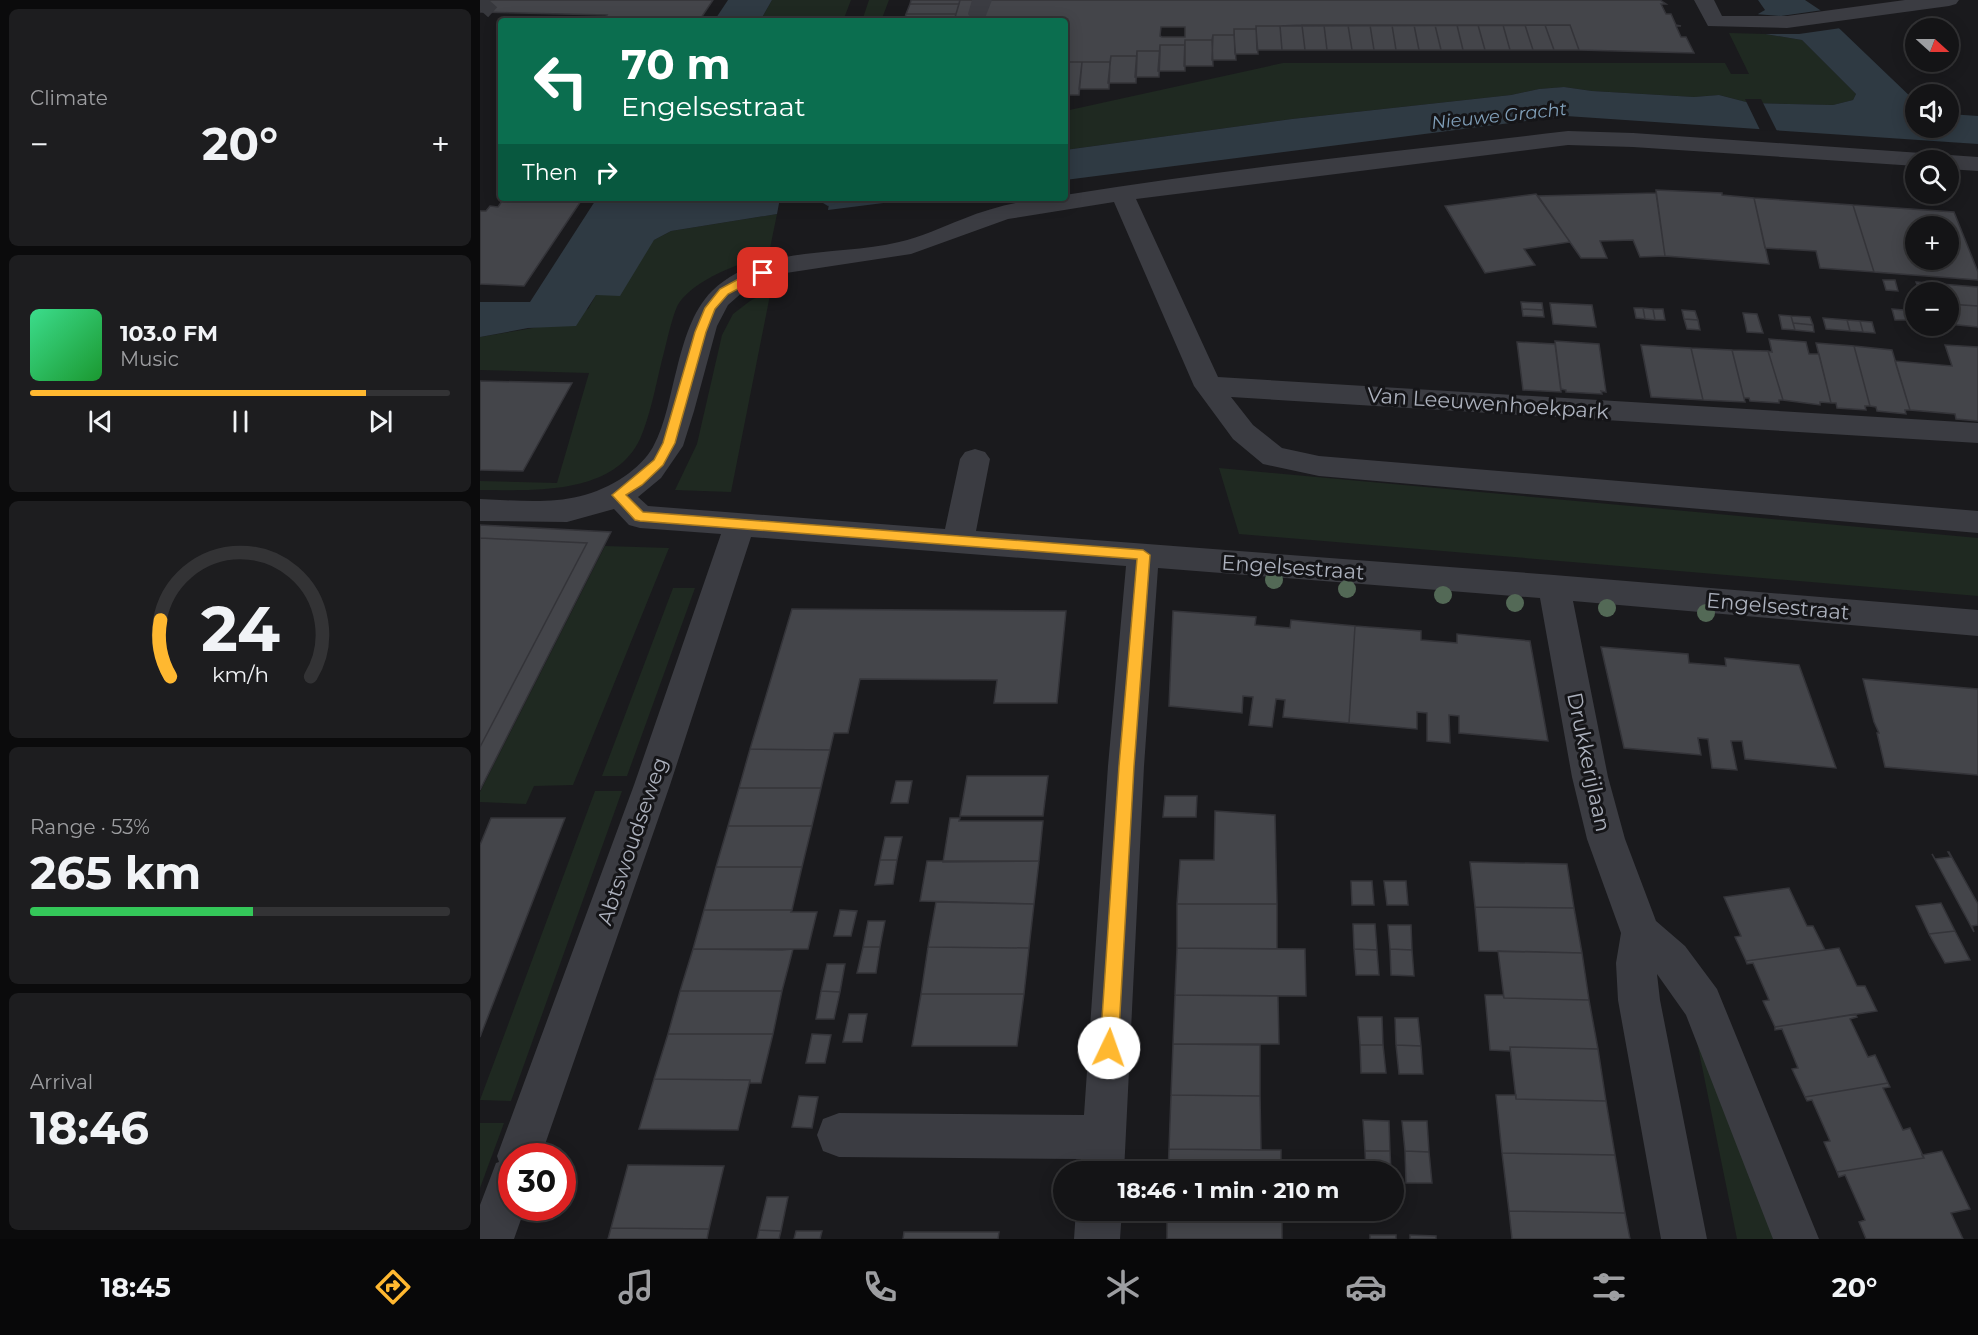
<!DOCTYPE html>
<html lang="en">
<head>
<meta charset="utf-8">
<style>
	:root { --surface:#141416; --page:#1d1d1f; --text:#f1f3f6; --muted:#9d9ea1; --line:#333335; --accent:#ffb830 }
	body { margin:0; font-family:Montserrat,sans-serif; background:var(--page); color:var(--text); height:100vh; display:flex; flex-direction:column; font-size:22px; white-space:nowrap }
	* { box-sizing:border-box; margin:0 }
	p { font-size:20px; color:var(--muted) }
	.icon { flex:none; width:33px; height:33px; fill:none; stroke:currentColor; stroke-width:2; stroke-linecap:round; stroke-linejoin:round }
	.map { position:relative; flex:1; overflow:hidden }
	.details { display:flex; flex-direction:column; gap:9px; padding:9px; background:#0b0b0c; width:480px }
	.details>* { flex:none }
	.hud { position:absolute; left:18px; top:18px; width:570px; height:183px; border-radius:6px; box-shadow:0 3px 15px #0003,0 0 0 2px var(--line); background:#0b6e4f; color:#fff; overflow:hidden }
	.needle { width:39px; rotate:111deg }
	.fabs { position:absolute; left:1425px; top:18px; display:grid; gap:12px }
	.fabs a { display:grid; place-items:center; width:54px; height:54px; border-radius:50%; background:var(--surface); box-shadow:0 3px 15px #0003,0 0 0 2px var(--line); font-size:30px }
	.speed { position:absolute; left:18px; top:1143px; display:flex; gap:12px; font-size:30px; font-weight:700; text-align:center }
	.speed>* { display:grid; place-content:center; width:78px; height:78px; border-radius:50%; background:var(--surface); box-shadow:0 3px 15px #0003,0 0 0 2px var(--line); line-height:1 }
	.speed .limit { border:9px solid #d22; background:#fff; color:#111 }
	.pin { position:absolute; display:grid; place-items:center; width:51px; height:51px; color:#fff; margin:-26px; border-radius:12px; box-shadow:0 3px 9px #0006 }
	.me { position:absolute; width:66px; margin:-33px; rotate:3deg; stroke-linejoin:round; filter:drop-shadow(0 0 4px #0008) }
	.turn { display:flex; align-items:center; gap:21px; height:126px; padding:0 24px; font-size:27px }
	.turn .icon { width:78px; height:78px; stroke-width:2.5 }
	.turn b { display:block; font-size:42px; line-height:51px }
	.then { display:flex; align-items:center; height:57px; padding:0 24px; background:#0003; gap:12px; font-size:22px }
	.big { font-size:45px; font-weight:700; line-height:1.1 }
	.details .card { flex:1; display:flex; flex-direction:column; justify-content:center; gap:9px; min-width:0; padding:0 21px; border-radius:9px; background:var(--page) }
	.details .dial { align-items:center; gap:0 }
	.dial svg { height:156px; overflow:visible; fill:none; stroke:var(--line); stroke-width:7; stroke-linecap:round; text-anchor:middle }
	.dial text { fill:var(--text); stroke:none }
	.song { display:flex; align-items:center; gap:18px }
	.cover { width:72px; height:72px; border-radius:9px; background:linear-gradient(135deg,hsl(150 70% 55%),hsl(130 70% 35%)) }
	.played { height:6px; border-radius:3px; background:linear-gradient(90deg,var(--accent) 80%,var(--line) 80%) }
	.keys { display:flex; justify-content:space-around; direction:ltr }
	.heat { display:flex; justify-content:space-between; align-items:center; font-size:33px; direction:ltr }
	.charge { height:9px; border-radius:4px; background:linear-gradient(90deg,#34c759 53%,var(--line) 0) }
	.trip { position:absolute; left:573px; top:1161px; width:351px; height:60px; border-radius:30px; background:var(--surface); box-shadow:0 3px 15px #0003,0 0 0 2px var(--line); font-weight:700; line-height:60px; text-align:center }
	.tabs { display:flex; height:96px; justify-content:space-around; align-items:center; background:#080809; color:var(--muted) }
	.tabs .icon { width:42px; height:42px }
	.tabs .current { color:var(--accent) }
	.tabs b { font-size:27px; color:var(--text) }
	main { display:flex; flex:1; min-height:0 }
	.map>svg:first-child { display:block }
</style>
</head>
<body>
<main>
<section class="details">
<div class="card"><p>Climate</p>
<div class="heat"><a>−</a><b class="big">20°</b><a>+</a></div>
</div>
<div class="card">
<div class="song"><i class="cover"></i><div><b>103.0 FM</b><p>Music</p></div></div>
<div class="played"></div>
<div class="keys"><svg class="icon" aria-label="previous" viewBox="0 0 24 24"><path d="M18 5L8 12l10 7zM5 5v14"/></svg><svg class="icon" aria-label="pause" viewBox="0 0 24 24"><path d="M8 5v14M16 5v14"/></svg><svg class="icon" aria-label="next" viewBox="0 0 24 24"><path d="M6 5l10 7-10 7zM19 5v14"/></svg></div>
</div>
<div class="card dial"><svg viewBox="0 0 100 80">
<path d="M14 69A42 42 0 1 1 86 69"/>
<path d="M14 69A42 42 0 0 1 9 40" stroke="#ffb830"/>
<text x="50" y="56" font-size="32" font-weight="700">24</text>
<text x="50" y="72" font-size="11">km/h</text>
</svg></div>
<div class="card"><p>Range · 53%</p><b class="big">265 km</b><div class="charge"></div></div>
<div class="card"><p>Arrival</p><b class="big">18:46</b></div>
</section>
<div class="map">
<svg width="1498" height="1239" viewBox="0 0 1498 1239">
	<rect width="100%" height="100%" fill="#1a1a1d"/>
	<path fill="#1f2921" d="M292 0H371L363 21H280Z
		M389 0H409L401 21H382Z
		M1249 33 1285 34 1322 40 1376 94 1373 100 1353 105 1270 103 1239 95 1214 97 1112 91 1084 87 1059 89 1031 95 812 119 585 150V111L803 63H1245L1251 74H1269Z
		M297 214 289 253C261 264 217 277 199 303 192 314 185 351 181 364 175 389 170 416 160 439 133 496 52 490 0 490V481L77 483 109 373 0 370V337L59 327 108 309 116 295 174 240 191 231Z
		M291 290 251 492 195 490 217 444 242 335 253 314 270 301Z
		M739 468 1498 538V596L759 534Z
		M125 546 189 548 93 785 54 786 46 804 0 802V792Z
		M193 588H215L147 776H122Z
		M115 791H142L31 1101 0 1100Z
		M1213 1022 1296 1239H1257Z
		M0 1123H24L0 1188Z"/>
	<path fill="#2f3a43" d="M248 0H292L280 21H234Z
		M1278 0H1325L1340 10 1435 101 1436 128H1468L1469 114 1498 116V144L1086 116 585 180V150L812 119 1031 95 1059 89 1084 87 1112 91 1214 97 1239 95 1270 103 1353 105 1373 100 1376 94 1322 40 1285 34 1278 14 1285 10Z
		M117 198H300L297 214 191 231 174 240 140 296 116 295 96 326 48 328 0 337V302H50Z
		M350 198H443L348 210Z"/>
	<path fill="#1a1a1d" d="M1343 10 1361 28 1319 34H1282L1275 14 1301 16Z
		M1265 99H1281L1297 131 1280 130Z"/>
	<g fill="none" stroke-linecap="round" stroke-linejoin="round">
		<path fill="#2f3a43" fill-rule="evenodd" d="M355 198H374L348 206 343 203Z"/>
	</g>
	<path fill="#44454a" stroke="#343439" stroke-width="1.5" fill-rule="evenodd" d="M0 0H233L219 21H123L127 15 0 12Z
		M431 0H480L479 4H430Z
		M480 0H1180L1186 4H1181L1186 14H1191L1196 25 1201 26H1196L1201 37H1206L1214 53 1099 50 1090 25 776 26V29H754V35H733L732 40H705V45H680V51H657V56H631L630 62H585V21H474ZM681 27H705V37H682L680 36Z
		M430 4H479L476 14H426Z
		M426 14H476L474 21H424Z
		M822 25H844L847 50H825Z
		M822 25 825 50H802L800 26Z
		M844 25H868L872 50H847Z
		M868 25H890L894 50H872Z
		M890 25H912L916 50H894Z
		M912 25H934L939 50H916Z
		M934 25H955L961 50H939Z
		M955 25H977L983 50H961Z
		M977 25H998L1005 50H983Z
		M998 25H1023L1030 50H1005Z
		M1023 25H1045L1053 50H1030Z
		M1045 25H1065L1074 50H1053Z
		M1065 25H1090L1099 50H1074Z
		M776 26H800L802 50H777Z
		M754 29H776L778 54H755Z
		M733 35H754L756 60H732Z
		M705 40H732L733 66H704Z
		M680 45H705V71H678Z
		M657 51H680L679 77H655Z
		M631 56H657L656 83H628Z
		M585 62H602L599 95H585Z
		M602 62H630L629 89H599Z
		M1176 190 1242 193V195L1274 198 1289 264 1185 256Z
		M1176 193 1185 256 1160 257 1153 240 1120 241 1127 258H1101L1058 196Z
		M1056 194 1090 242 1044 249 1055 265 1005 273 965 206Z
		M24 198H103L44 286 0 284V211H6L10 206 18 207Z
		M1274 198 1373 205 1394 272 1340 268 1336 251 1285 248Z
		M1373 205 1474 212 1498 272V280L1394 272ZM1436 226H1468V260H1436Z
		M1403 280H1415L1418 291 1406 290Z
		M1436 282 1498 287V306L1468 304V292H1440Z
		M1041 302 1062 303 1063 310 1042 309Z
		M1070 303 1112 305 1116 327 1073 324Z
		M1468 304 1498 306V327L1468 324Z
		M1154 308H1163L1165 319 1156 318Z
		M1163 308 1173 309 1175 320 1165 319Z
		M1042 309 1063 310 1064 317 1043 316Z
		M1173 309H1183L1185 320H1175Z
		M1412 309 1424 310 1427 320H1415Z
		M1202 310 1215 311 1218 320 1204 319Z
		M1263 313 1277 314 1283 333 1267 332Z
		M1299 315 1311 316 1315 330 1302 329Z
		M1311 316 1330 317 1333 325 1313 323Z
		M1343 318 1367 320 1370 331 1346 329Z
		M1204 319 1218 320 1220 330 1207 329Z
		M1367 320 1380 321 1383 332 1370 331Z
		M1380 321 1392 322 1395 333 1383 332Z
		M1313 323 1333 325 1334 332 1315 330Z
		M1289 339 1326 342 1329 354H1339L1351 403 1340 402V405L1303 400 1288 351 1292 352Z
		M1075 341 1119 344 1126 392 1121 391 1122 394 1086 392V390L1081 389Z
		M1037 342 1075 344 1081 392 1043 390Z
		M1336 343 1374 346 1390 406H1385L1386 410 1357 408 1356 403H1351Z
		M1161 345 1211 348 1223 400 1171 397Z
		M1465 345 1498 347V421L1476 419 1475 414 1430 410 1415 361 1472 366Z
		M1374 346 1412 350 1430 410H1425L1426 414 1397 411 1396 407 1390 406Z
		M1211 348 1252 350 1265 402 1223 400Z
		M1252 350 1288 351 1303 400H1299V403L1270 401 1269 398H1264Z
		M0 381 92 383 43 471 0 470Z
		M0 525 131 532 0 790V747L107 543 0 538Z
		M0 538 107 543 0 747Z
		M312 609 586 611 577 703H514L517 680 380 679 368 733H354L350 750 270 749Z
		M693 611 776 617 775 625 810 628 811 620 875 626 869 723 803 717 805 700 796 699 792 727 769 725 773 697 763 696 762 713 689 706Z
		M875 626 941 631V640L977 643V634L1050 641 1068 741 979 733V716L969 715 970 743 947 741V713L937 712V729L869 723Z
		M1121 647 1208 654 1209 663 1246 666 1245 658 1319 665 1356 768 1265 759 1262 741H1251L1257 770 1232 768 1228 739 1218 738 1221 755 1144 748Z
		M1383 679 1498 689V775L1405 767 1397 733H1399L1394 722Z
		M270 749 350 750 341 788H259Z
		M487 776H568L563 816H480Z
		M416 781H432L428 803H411Z
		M259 788H341L332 826H248Z
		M685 796H717L716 817H683Z
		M735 811 795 815 797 904H697L700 860H734Z
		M11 818H85L0 1037V845Z
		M470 818H480L479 821H563L559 861 463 862Z
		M248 826H332L322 867H236Z
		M405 837H422L417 860H400Z
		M1468 852H1469L1498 904V925L1492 926 1494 932 1452 854 1455 859 1471 857Z
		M400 860H417L413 884 395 885Z
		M447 861H559L554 904 440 901Z
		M990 862 1087 864 1094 908 995 907Z
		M236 867H322L312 910H224Z
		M871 881H892L894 905H872Z
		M904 881H926L928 905H907Z
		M1309 888 1327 926H1333L1345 950 1266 961 1255 937 1261 936 1244 897Z
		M456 902 554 904 549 948 448 947Z
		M1461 903 1475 931 1449 934 1436 906Z
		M697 904H797V949L697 948Z
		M995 907 1094 908 1102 953 999 951Z
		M224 910H312L311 912H337L328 949H213Z
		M360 910 377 911 371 936H354Z
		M388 921H405L400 947H383Z
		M873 924H895L897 950 874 949Z
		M908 925H931L932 950 910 949Z
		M1475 931 1490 960 1465 963 1449 934Z
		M383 947H400L396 973H377Z
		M448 947 549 948 544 994H441Z
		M697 948 825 949 826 996 695 995Z
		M1359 948 1377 986H1385L1397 1011 1295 1027 1283 1001 1289 1000 1273 963 1267 964 1266 961Z
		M213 949 302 950 313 949 302 991H200Z
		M874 949 897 950 899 975H876Z
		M910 949 932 950 934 976 911 975Z
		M1018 951 1102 953 1109 1000 1024 998Z
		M347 964H365L360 992 341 991Z
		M200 991H302L293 1034H188Z
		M341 991 360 992 354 1019H336Z
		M441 994H544L537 1046H432Z
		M695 995 798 996 799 1044H693Z
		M1005 995H1023L1024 998 1109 1000 1118 1049 1030 1047V1051L1010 1050Z
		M369 1014H387L382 1042H363Z
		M1375 1014 1377 1017 1370 1019 1388 1057 1395 1055 1408 1083 1325 1097 1312 1069 1318 1068 1302 1029 1295 1030V1027Z
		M878 1017H902L903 1045H880Z
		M915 1018H938L941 1046 916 1045Z
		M188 1034H293L281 1083H270V1080L174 1079Z
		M332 1034 351 1035 345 1063H326Z
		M693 1044 780 1045V1096L691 1095Z
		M880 1045H903L906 1073H881Z
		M916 1045 941 1046 943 1074H919Z
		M1030 1047 1118 1049 1126 1101 1036 1099Z
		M174 1079 270 1080 258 1130 159 1129Z
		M1408 1083 1410 1087 1403 1088 1423 1130 1430 1128 1444 1158 1357 1172 1344 1142 1350 1141 1332 1100 1327 1101 1325 1097Z
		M691 1095 780 1096 781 1150 689 1149Z
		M1016 1095H1036V1099L1126 1101 1135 1155 1022 1153Z
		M319 1096 338 1097 332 1128 312 1127Z
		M883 1120 909 1121 910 1151H885Z
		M922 1121H947L949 1152 925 1151Z
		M689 1149 801 1150V1172H688Z
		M885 1151H910L911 1172H886Z
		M925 1151 949 1152 952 1183H926Z
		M1462 1151 1490 1209 1471 1213 1483 1239H1386L1379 1222 1385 1220 1365 1175 1359 1177 1357 1172 1444 1158 1442 1155Z
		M1022 1153 1135 1155 1145 1213 1029 1211Z
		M148 1165 244 1166 229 1229 131 1228Z
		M287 1197H308L301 1231 279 1230Z
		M687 1210H802V1239H687Z
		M1029 1211 1145 1213 1150 1239H1032Z
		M131 1228 229 1229 227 1239H128Z
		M279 1230 301 1231 299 1239H277Z
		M316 1231H342L340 1239H314Z
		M424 1232H519L518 1239H423Z
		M890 1235H916V1239H890Z
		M930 1235 956 1236V1239H930Z"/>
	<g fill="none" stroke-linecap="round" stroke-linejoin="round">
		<path stroke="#37383d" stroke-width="22" stroke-dasharray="22 11" stroke-linecap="butt" d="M0 10 9 0"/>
		<path fill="#3b3c42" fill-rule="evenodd" d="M492 0H512L505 18H491L488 14Z
			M1214 0H1234L1242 16H1307L1425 0H1479L1476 4 1469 6 1307 28 1228 26Z
			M1088 131 1153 133 1498 157V171L1468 169V160H1436V166L1153 147 1088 145 656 199 738 377 1498 423V443L751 397 773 425 802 448 839 456 1498 511V533L839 476 783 464 753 439 714 386 634 202 528 219 431 254 306 273 265 290 248 305 237 326 214 411 203 446 181 478 158 497 168 506 465 529 480 459 485 452 495 449 505 452 510 459 496 531 1074 575 1498 610V636L1093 601 1128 777 1145 839 1176 921 1205 946 1237 989 1339 1239H1293L1206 1015 1177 974 1180 1000 1227 1239H1181L1138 1000 1136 963 1141 933 1107 839 1092 777 1060 598 678 568 664 766 644 1172H600L601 1159 359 1157 343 1151 337 1135 343 1119 359 1113 604 1115 628 766 646 566 271 537 190 785 61 1156H32V1208H45L34 1239H0V1205L16 1163 19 1162 17 1156 154 785 241 534 160 528 149 525 134 509 87 522 0 521V499C53 501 98 508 145 476 155 469 167 458 173 447 186 423 190 394 197 368 204 341 212 311 232 291 280 244 359 257 419 242 441 237 462 227 483 219 515 206 550 198 585 198V195C752 168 920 151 1088 131Z
			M596 1210H642L640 1239H594Z"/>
	</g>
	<g fill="#536956">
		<circle cx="794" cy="580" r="9"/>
		<circle cx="867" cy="589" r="9"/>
		<circle cx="963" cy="595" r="9"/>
		<circle cx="1035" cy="603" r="9"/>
		<circle cx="1127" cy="608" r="9"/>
		<circle cx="1226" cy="613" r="9"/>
	</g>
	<path fill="#ffb830" stroke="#a6781f" stroke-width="1.5" d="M283 269 288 273 248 294 235 309 226 332 195 443 183 465 162 485 146 495 163 512 663 550 670 555 654 766 638 1048 635 1054 629 1056 623 1054 620 1048 639 766 657 559 160 521 155 520 132 495 174 460 183 443 215 332 225 308 240 289 266 275Z"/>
	<g text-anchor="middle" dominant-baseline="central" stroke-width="6" stroke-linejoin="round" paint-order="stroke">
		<g font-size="18" font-style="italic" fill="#81a0ba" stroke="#151518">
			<text transform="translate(1019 116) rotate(-6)">Nieuwe Gracht</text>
		</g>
		<g font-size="21" fill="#acb1bd" stroke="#151518">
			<text transform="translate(1008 403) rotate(4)">Van Leeuwenhoekpark</text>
			<text transform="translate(813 567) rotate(4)">Engelsestraat</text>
			<text transform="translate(1298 606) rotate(5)">Engelsestraat</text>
			<text transform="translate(1109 762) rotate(78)">Drukkerijlaan</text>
			<text transform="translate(152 841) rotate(-71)">Abtswoudseweg</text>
		</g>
	</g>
</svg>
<div class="fabs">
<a><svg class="needle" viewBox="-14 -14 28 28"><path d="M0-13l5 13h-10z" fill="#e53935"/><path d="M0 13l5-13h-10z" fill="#9d9ea1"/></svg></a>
<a><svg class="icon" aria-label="sound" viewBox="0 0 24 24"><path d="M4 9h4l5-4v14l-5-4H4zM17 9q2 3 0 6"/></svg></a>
<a><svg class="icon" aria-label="search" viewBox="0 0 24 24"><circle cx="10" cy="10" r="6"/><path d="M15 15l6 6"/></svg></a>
<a>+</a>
<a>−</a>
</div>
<div class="speed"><div class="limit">30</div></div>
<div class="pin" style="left:283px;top:273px;background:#d93025"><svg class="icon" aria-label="arrive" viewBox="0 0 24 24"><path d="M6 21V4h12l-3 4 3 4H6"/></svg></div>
<svg class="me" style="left:629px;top:1048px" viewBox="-20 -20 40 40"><circle r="19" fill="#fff"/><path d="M0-13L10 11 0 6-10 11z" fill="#ffb830"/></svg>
<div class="trip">18:46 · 1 min · 210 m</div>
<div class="hud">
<div class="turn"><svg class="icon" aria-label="left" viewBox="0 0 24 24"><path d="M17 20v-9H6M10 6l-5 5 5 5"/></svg><div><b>70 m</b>Engelsestraat</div></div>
<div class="then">Then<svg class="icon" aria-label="right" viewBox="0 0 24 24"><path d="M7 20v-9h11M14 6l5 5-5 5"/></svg></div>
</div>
</div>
</main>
<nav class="tabs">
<b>18:45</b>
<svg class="icon current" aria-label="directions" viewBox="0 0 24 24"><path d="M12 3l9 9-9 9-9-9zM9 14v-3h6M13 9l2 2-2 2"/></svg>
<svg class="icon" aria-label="music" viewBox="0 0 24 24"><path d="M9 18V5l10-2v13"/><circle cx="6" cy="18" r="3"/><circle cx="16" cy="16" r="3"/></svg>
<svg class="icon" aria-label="phone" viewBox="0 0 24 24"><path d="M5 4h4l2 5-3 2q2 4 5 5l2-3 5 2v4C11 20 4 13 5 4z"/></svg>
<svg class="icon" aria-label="climate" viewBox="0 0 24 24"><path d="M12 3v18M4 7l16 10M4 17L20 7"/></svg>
<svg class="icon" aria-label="car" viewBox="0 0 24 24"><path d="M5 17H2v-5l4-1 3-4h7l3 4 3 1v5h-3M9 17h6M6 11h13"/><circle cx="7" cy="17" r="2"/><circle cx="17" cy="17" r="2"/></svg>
<svg class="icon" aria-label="filters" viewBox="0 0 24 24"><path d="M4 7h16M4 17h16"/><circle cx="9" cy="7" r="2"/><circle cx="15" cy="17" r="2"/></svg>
<b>20°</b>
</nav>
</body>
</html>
